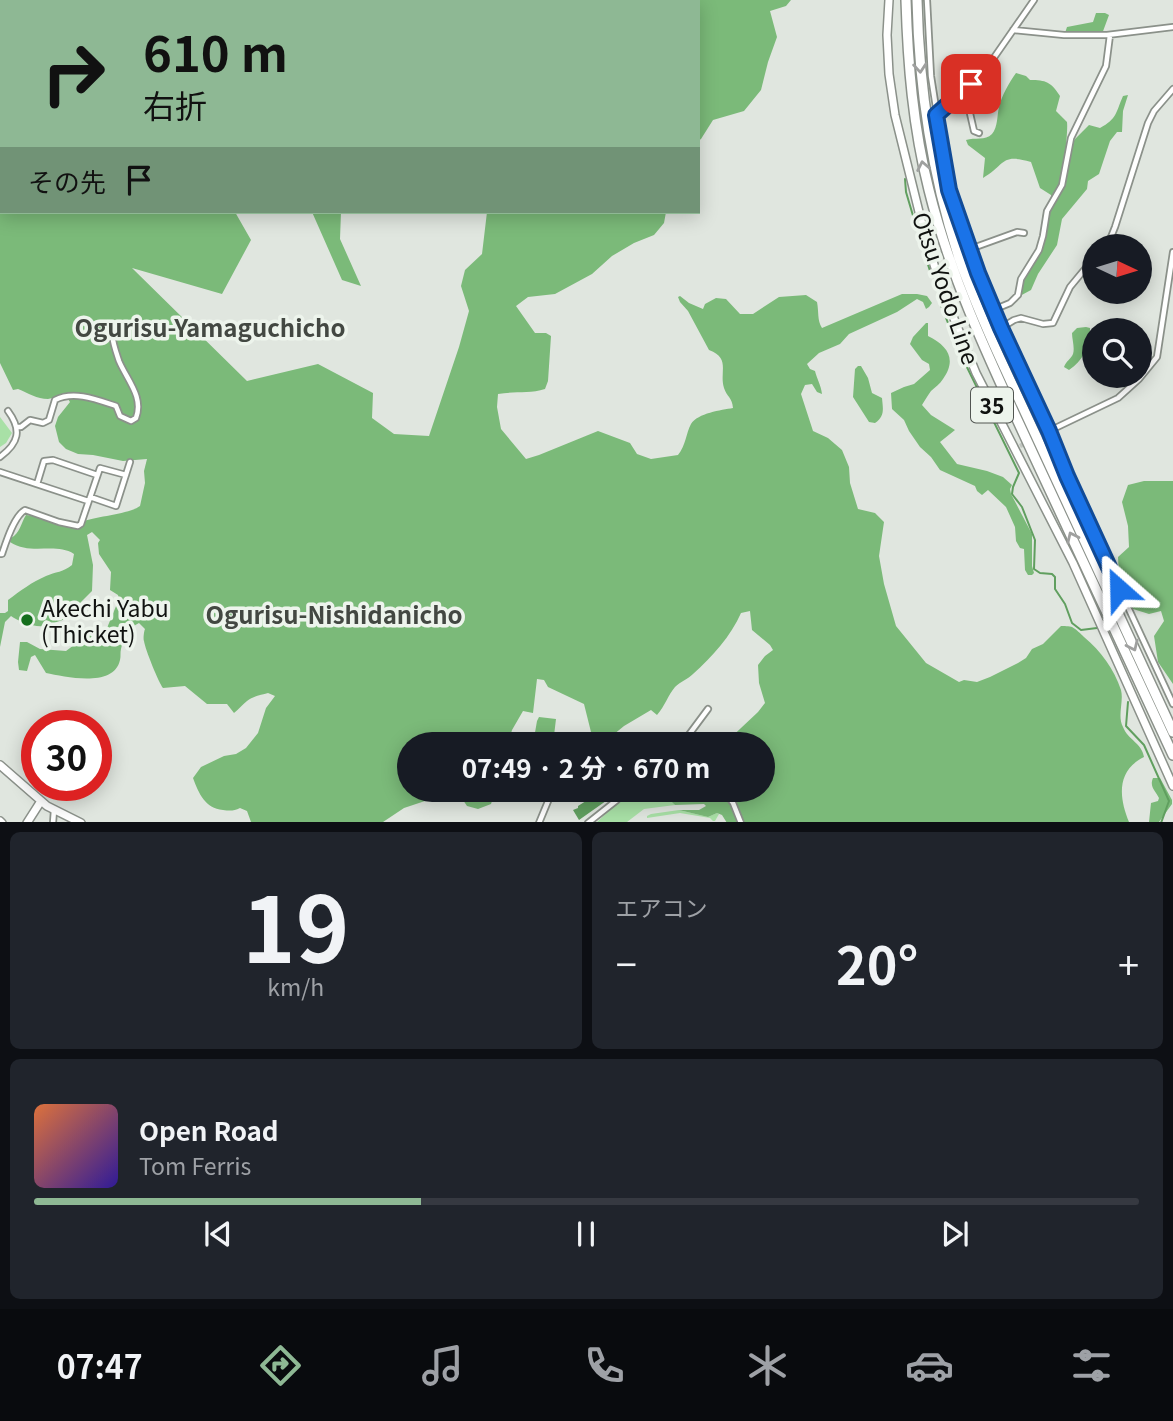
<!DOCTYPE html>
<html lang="ja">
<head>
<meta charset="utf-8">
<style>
	:root { --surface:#171b24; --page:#20242c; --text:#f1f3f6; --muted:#9ea1a6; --line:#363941; --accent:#8eb894 }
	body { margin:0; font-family:Georgia,"Noto Sans JP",serif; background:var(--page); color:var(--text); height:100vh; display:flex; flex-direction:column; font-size:26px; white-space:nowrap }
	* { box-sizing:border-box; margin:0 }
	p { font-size:23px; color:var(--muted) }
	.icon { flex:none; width:38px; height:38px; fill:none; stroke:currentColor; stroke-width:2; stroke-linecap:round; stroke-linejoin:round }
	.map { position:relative; height:822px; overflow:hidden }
	.drawer { display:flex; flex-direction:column; gap:10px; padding:10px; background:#0d0f14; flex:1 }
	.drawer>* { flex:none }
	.guide { position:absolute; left:0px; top:0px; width:700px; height:214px; box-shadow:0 4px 18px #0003; background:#8eb894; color:#111; overflow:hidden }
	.needle { width:46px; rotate:94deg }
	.controls { position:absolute; left:1082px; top:234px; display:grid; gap:14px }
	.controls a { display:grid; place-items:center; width:70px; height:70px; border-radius:50%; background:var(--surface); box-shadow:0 4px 18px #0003; font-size:35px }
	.speed { position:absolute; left:21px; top:710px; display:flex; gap:14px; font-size:35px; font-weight:700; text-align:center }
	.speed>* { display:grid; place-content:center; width:91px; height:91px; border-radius:50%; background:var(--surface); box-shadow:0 4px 18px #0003; line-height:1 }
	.speed .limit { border:10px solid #d22; background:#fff; color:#111 }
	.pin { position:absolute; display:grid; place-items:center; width:60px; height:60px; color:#fff; margin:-30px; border-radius:14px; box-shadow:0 4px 10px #0006 }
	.me { position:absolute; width:77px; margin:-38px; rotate:335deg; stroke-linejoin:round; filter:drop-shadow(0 0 5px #0008) }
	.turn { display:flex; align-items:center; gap:24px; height:147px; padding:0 28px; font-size:32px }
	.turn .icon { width:91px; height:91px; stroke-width:2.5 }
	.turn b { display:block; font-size:49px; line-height:60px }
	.then { display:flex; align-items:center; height:66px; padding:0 28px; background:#0003; gap:14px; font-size:26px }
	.big { font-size:52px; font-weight:700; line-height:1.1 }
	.drawer .widget { flex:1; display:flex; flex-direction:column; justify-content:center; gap:10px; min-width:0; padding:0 24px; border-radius:10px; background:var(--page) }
	.drawer .dial { align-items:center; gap:0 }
	.dial b { font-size:91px; line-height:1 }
	.song { display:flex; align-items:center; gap:21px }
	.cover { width:84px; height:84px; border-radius:10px; background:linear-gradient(135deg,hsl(20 70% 55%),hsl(250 70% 35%)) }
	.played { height:7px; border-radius:4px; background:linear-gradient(90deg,var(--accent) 35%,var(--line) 35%) }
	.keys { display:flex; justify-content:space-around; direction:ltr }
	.heat { display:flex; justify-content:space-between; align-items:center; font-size:38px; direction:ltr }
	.drawer .tiles { flex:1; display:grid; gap:10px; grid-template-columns:1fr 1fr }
	.widget:last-child { grid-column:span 2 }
	.trip { position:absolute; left:397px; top:732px; width:378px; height:70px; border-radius:35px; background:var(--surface); box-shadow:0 4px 18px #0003; font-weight:700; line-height:70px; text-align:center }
	.tabs { display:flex; height:112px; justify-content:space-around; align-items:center; background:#090b0e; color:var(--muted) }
	.tabs .icon { width:49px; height:49px }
	.tabs .current { color:var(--accent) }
	.tabs b { font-size:32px; color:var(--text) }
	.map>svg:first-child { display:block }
</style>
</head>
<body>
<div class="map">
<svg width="1173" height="823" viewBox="0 0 1173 823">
	<rect width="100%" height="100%" fill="#e0e6df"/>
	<path fill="#a8e0a6" d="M0 417 12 433 6 443 0 447Z
		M630 791 702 798 674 795 672 801 675 805 644 809 627 822 596 823Z
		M679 810 708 817 717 813 719 814 715 821H713L710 818 680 813 647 818V816L651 814Z"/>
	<path fill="#7bba79" d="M0 0H335V2H2V212H235L251 240 222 294 132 268 247 381 318 364 373 393 372 418 394 434 429 436 459 347 469 311 461 286 465 270 482 254 487 212H666L664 223 654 235 634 243 612 256 592 274 555 294 528 297 516 306 535 333H546L551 336 548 381 545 389C529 394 514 391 498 394L497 407 501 429 526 459 539 455 598 431 630 443 637 454 651 459 678 455C686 445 686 433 691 424 698 413 721 410 733 408 732 397 727 397 724 388 719 372 731 358 709 350L688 311 680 302 678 297 680 296 689 303 703 309 705 304 716 298 726 299 740 314H753L779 297 806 295 817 302C819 312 817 320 822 328L902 294H917L927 296 932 303 929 307 926 309 923 302 917 299 897 312 849 334 840 344 819 353 807 364 810 369 815 371C817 379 821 385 822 394L817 392 812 384 805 385 801 394 813 431 828 438 842 450 849 467 850 483 858 509 875 513 884 522 879 556 884 584 896 626 926 663 959 682 964 680 977 682 990 677 1018 663 1026 658 1032 649 1043 644 1061 626C1063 626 1070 626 1072 627 1076 629 1081 634 1084 637 1101 651 1114 669 1121 690 1124 702 1117 716 1123 727 1128 740 1142 743 1144 757 1116 771 1119 798 1129 822L727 823 722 815 717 813 708 817 679 810H699L706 806 704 804 675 805 671 801 674 795 709 797 722 801 720 792 705 789H763V744H724L758 712 765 703 759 683 758 665 765 656 773 650 770 645 752 630 750 611 741 613C731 636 712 657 693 674 688 679 680 682 675 687 668 695 665 706 657 715L651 710 624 726 602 744H591L593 740 584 704 548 687 544 680 537 679 533 713 523 711 512 730 508 744H410V789H496L491 804 478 809 467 806 461 797 449 793 404 808 383 822H251L247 811 240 808C234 811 230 811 223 810 205 808 199 794 193 778L201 767 224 756 236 754 246 748 258 733 266 708 275 696 268 693C261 695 253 696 247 701 242 705 239 709 234 713L227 704H207L185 686 163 688C159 683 145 649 144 641 143 639 144 631 145 629L139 623C129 628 123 638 121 649 120 653 121 656 120 660 114 688 66 677 46 673L35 655 31 657 27 671 19 670 18 662 20 642H27L40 649 66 651 74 645 79 631 103 635 107 628 119 599 118 595 110 590 111 572 99 554 98 543 100 540 92 532 87 535 93 565 92 591 71 612 66 619C59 621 49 625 44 626 35 628 18 621 11 616L5 622 0 647V613H5L8 611V600C20 591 32 582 46 576 55 572 64 572 72 565L74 554C55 542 31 556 10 542L11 538C20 533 21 523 26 515 47 516 58 529 82 526L84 521C99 516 129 514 140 506L145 483 144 471 147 459 123 461 93 455 78 454 66 449 59 442 55 426 58 417 70 402 66 396C59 396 54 398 48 399 37 399 28 393 18 389L13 390 0 363Z
		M507 0H791L786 6 770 11 777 37 768 62 761 90 744 111 713 120 701 139 698 141V2H508Z
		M1096 13H1105L1109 15 1102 34 1065 33 1067 27 1093 22Z
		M1016 73 1026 76 1030 80C1046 80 1051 82 1060 96L1056 111 1067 122C1068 131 1065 146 1067 153L1075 139 1089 125 1100 128C1117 119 1116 112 1123 96L1128 95 1123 111 1122 132H1117L1110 141 1099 174 1088 181 1087 189 1062 219 1057 245 1038 274 1031 290 1018 297 1023 281 1039 254 1041 246V233L1043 214 1053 203 1051 195 1040 188 1031 162C1000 153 1006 165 983 178L985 158 968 145 966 140C975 137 985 141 992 134 998 127 997 115 999 107 1002 95 1009 83 1016 73Z
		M312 212H341L340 239 361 286 342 280Z
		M926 323H928V336C948 346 957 359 943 379 940 384 935 387 931 391 928 395 925 400 922 405L931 415 955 430 940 442 957 464 987 471 1003 477 1012 485 1010 489 1011 494 1032 534V566L1034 573 1032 575H1028L1025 570 1024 549 1020 548 1016 541 1015 527 1006 507 988 490 982 495 977 491 975 486 940 470 931 457 920 447 909 431 904 420 892 409 891 393 904 387 914 384 930 370 929 364 922 360 910 344 913 337Z
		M1086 327 1090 328C1091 345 1083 361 1069 370L1064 367C1066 361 1071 359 1073 354 1075 348 1072 339 1072 333L1077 328Z
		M858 366H861L868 378 872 393 882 398C883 409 885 416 875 423L869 422 853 397 855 369Z
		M1144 481H1173V684L1158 662 1154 636 1164 621 1161 611 1149 614 1133 609 1119 575 1118 557 1129 547 1128 526 1122 502 1128 485Z
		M539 717 556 719 553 744H533L537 721Z
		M1153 778H1160L1172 800V804L1159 822H1149L1151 803 1158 801 1159 798C1156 791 1149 787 1153 778Z"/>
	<path fill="#609f5f" d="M605 789H614L611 792 613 796 579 820 573 810 578 808V806Z"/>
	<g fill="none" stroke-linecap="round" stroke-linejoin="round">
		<path stroke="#609f5f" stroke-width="2" d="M905 179 906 192 914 219
			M924 252 931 274
			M940 303 960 353 1019 473 1013 487 1012 494 1022 507 1035 540 1034 569 1040 573 1052 574 1055 577V589L1065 604 1072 623 1081 630 1097 628
			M1128 702 1126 726 1144 745 1169 801 1161 823"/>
		<path stroke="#c1c6c0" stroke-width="4.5" stroke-dasharray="4.5 2" stroke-linecap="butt" d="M1020 446 1038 438"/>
		<defs>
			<path id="street" d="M927 0 931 76 949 190 977 270 1001 328 1049 431 1067 476 1173 704
				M1013 30 1064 35H1107L1173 27
				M956 97 969 109 974 131 979 133
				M937 114 984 72 1034 0
				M1103 247 1111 237 1115 227 1148 123 1154 111 1173 89
				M970 249 1017 232 1024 233
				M993 310 1010 303 1018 295 1021 279 1039 250 1043 236 1047 211 1062 185 1071 138 1106 66 1110 35
				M1001 328 1014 320 1021 318 1043 324 1053 323 1070 287 1094 258
				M17 427H21L30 420 43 423 49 420 55 400C74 390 98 400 116 406L120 416 131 421 136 418C144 397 127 380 119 361 116 352 113 344 112 334
				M1044 436 1049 431 1118 398 1139 379 1157 357 1173 252
				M0 457C19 443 22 430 8 411
				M0 472 88 501
				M37 484 44 461 53 460 97 475
				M90 497 116 506 130 462
				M0 554H2C6 542 14 516 25 510L59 522 78 526 81 524 100 468 126 475
				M682 744 708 709
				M682 789 712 795H727L733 803 741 823
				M53 823 54 810
				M539 823 551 794 545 789
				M588 823 617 800 624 789"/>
			<path id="secondary" d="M0 765 47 806 81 823
				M0 821 2 823
				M27 823 41 801"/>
			<path id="primary" d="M889 0 887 35 889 74 895 115 924 232 940 284 976 373 1073 563 1173 786"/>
			<path id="highway" d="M906 0C908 64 913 127 929 190 952 283 994 369 1034 456 1081 555 1127 655 1173 755
				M917 0C919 88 932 175 959 258 971 292 985 325 1000 358L1173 732"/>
		</defs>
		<use href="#street" stroke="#8b918a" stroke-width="8"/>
		<use href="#secondary" stroke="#8b918a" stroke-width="10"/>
		<use href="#primary" stroke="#8b918a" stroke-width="10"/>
		<use href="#highway" stroke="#8b918a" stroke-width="12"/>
		<use href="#street" stroke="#fff" stroke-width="4.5"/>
		<use href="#secondary" stroke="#fff" stroke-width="7"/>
		<use href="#primary" stroke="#fff" stroke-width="7"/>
		<use href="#highway" stroke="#fff" stroke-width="9"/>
	</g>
	<defs><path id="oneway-chevron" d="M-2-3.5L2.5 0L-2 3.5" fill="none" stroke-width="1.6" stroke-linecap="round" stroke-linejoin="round" transform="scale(1.75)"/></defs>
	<g stroke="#9fa09f">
		<use href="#oneway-chevron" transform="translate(920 68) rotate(85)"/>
		<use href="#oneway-chevron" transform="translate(923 166) rotate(-101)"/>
		<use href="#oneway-chevron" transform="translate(1072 537) rotate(-115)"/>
		<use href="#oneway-chevron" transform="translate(1133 646) rotate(65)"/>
	</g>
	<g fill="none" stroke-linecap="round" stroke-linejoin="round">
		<defs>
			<path id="route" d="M971 84 936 115 949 190 978 273 1001 328 1049 431 1067 476 1119 589"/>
		</defs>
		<use href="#route" stroke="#114b97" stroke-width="18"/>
		<use href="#route" stroke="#1a73e8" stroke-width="12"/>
	</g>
	<circle fill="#146f1c" stroke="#edf4ec" stroke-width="2.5" cx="27" cy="620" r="7"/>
	<g text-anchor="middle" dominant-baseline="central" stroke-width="7" stroke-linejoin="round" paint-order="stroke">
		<rect fill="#edf4ec" stroke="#525652" stroke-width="2" x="971" y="387.5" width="42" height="35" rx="5"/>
		<g font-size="21" font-weight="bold" fill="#101210">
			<text x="992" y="405">35</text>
		</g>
		<g font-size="23" fill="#101210" stroke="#edf4ec">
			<text transform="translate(947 288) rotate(71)">Otsu Yodo Line</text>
		</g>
		<g font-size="23" fill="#101210" stroke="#edf4ec" text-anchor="start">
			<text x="41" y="607">Akechi Yabu<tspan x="41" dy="26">(Thicket)</tspan></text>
		</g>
		<g font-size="24" font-weight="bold" fill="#434842" stroke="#edf4ec">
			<text x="210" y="326">Ogurisu-Yamaguchicho</text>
			<text x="334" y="613">Ogurisu-Nishidanicho</text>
		</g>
	</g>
</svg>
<div class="controls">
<a><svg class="needle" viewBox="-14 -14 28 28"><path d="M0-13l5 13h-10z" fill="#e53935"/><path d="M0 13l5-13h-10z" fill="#9ea1a6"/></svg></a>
<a><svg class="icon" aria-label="search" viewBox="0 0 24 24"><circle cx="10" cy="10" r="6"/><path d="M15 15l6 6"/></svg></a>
</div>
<div class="speed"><div class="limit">30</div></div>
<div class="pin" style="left:971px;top:84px;background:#d93025"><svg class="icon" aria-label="arrive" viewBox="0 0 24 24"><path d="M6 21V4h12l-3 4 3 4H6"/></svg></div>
<svg class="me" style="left:1119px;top:589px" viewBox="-20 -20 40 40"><path d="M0-17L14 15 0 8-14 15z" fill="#1a73e8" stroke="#fff" stroke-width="4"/></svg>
<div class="trip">07:49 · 2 分 · 670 m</div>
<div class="guide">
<div class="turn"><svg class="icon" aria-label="right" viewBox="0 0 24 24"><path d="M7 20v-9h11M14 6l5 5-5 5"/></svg><div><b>610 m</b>右折</div></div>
<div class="then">その先<svg class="icon" aria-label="arrive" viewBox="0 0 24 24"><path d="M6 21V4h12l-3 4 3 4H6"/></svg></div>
</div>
</div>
<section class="drawer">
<div class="tiles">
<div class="widget dial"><b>19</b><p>km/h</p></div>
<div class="widget"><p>エアコン</p>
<div class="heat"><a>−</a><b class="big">20°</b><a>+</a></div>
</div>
<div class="widget">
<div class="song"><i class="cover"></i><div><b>Open Road</b><p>Tom Ferris</p></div></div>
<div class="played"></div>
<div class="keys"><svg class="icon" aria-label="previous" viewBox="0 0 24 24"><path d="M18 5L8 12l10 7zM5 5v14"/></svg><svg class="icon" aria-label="pause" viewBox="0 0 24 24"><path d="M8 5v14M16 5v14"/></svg><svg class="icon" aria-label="next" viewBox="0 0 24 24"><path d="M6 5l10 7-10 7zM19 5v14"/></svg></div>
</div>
</div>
</section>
<nav class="tabs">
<b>07:47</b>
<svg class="icon current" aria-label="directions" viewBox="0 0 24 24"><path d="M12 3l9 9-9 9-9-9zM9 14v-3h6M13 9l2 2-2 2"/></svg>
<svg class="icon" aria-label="music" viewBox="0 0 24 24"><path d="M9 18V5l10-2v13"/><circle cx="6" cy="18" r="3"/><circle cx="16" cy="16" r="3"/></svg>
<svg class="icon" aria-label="phone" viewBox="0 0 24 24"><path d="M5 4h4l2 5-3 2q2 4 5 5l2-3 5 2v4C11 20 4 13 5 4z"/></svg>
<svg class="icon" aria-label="climate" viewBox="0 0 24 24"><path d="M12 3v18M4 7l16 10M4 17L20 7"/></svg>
<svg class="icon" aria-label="car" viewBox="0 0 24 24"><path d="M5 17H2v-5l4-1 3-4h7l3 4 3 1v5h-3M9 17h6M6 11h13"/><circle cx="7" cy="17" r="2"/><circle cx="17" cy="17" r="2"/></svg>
<svg class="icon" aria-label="filters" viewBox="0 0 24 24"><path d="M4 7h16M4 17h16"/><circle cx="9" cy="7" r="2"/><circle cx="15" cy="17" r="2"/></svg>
</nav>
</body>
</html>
